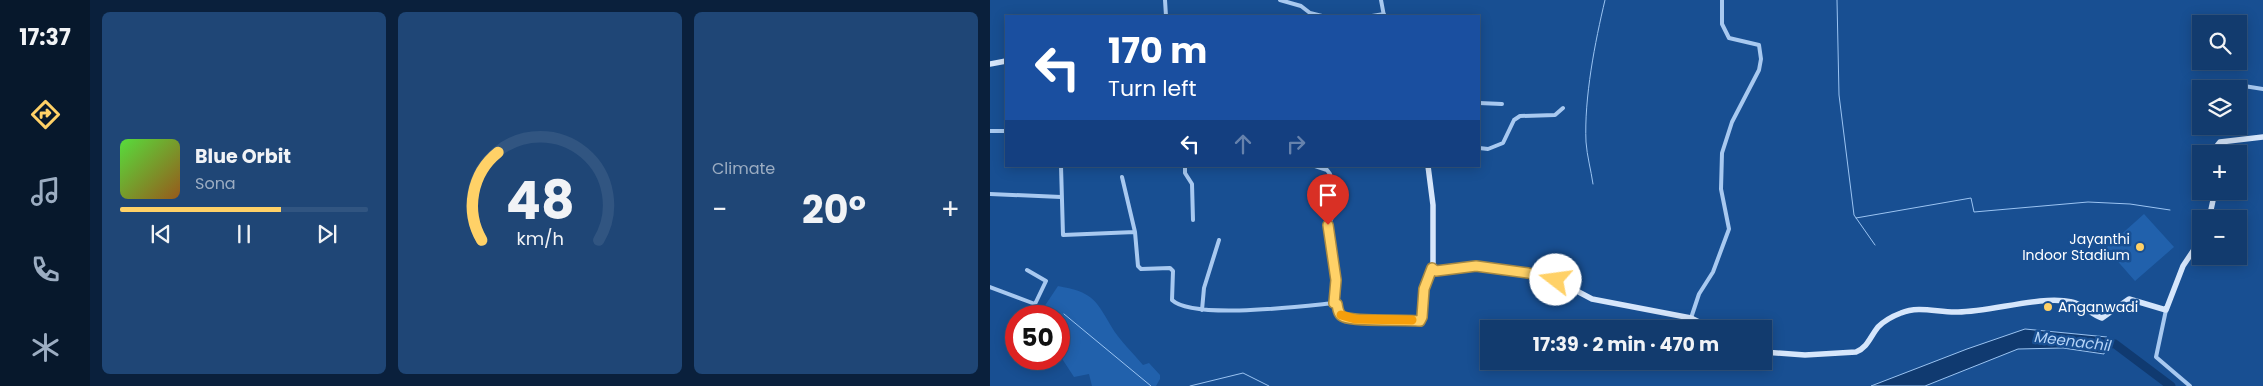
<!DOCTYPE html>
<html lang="en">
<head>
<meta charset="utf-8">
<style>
	:root { --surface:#123b6e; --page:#1f4676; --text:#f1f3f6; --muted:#9cadc2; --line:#315581; --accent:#ffd167 }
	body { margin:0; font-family:Poppins,sans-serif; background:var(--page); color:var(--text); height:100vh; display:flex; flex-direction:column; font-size:19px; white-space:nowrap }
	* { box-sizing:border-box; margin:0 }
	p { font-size:16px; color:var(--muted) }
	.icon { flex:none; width:28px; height:28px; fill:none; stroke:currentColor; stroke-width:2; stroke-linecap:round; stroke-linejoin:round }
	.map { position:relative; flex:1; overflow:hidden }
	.drawer { display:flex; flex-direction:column; gap:12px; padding:12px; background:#0a203c; width:900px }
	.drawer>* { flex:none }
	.hud { position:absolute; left:15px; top:15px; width:475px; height:152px; border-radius:0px; box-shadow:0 2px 12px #0003,0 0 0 1px var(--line); background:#1a4fa0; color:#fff; overflow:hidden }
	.tools { position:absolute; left:1202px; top:15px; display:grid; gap:10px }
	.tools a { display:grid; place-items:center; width:55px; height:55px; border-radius:0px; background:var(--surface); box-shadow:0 2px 12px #0003,0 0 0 1px var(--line); font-size:25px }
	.speed { position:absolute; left:15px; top:305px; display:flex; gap:10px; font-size:25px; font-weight:700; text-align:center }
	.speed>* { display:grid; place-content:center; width:65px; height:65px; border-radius:50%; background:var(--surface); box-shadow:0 2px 12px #0003,0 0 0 1px var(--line); line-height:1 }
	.speed .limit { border:8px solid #d22; background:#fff; color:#111 }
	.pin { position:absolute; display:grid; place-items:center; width:42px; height:42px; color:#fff; margin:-51px -21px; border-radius:50% 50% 50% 0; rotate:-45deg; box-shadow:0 0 5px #0007 }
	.pin .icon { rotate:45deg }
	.me { position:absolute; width:55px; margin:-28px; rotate:285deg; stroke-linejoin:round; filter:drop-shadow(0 0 4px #0008) }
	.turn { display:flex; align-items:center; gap:18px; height:105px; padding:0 20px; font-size:22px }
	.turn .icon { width:65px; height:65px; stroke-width:2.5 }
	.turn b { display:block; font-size:35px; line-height:42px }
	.lanes { display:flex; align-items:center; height:48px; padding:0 20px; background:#0003; justify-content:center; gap:25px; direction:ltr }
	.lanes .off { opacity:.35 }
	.big { font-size:38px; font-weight:700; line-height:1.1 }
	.drawer .tile { flex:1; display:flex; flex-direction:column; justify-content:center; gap:8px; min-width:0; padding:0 18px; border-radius:8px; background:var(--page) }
	.drawer .dial { align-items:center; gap:0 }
	.dial svg { height:130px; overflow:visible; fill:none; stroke:var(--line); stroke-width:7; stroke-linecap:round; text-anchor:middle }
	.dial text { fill:var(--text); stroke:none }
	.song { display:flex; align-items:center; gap:15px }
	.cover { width:60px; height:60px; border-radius:8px; background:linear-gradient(135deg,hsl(110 70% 55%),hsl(30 70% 35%)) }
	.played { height:5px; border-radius:2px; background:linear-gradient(90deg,var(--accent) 65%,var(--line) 65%) }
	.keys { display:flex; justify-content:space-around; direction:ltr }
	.heat { display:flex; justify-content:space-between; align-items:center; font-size:28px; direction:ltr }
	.drawer .tiles { flex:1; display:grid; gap:12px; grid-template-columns:repeat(3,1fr) }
	.trip { position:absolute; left:490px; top:320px; width:292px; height:50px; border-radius:0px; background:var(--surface); box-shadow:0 2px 12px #0003,0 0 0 1px var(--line); font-weight:700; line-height:50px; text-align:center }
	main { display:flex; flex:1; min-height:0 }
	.dock { display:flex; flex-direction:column; width:90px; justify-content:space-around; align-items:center; background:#07182c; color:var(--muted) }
	.dock .icon { width:35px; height:35px }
	.dock .current { color:var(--accent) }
	.dock b { font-size:22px; color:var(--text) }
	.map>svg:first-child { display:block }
</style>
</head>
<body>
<main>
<nav class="dock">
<b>17:37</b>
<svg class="icon current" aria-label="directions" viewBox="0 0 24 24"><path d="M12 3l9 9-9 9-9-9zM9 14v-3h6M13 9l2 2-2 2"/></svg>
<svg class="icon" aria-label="music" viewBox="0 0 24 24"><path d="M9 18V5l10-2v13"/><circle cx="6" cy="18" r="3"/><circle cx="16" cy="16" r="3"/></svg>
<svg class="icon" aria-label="phone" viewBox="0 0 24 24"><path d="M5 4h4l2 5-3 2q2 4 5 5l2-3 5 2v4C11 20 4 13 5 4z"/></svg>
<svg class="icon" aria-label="climate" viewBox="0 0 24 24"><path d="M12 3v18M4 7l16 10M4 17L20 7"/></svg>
</nav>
<section class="drawer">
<div class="tiles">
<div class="tile">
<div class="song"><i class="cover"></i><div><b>Blue Orbit</b><p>Sona</p></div></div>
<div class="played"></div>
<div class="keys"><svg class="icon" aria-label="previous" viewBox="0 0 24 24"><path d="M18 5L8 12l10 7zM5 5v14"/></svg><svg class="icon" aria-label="pause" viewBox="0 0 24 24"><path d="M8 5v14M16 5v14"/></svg><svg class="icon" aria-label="next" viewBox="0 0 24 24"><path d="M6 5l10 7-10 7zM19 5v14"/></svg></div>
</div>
<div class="tile dial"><svg viewBox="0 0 100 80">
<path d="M14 69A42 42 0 1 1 86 69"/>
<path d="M14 69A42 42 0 0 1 24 15" stroke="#ffd167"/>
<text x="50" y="56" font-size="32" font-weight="700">48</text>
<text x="50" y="72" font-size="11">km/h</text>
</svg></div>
<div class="tile"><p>Climate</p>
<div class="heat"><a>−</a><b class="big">20°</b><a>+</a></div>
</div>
</div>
</section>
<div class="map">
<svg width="1273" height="386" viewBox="0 0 1273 386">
	<rect width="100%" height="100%" fill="#184f92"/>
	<path fill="#2161ac" d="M1154 214 1184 247 1145 281 1116 248Z
		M68 286C101 292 105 298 121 326 129 340 143 353 153 365L159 363 170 375V379L166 386H102L99 374 84 377 69 354V316H48Z"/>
	<path fill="#103a70" stroke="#9bc4f2" d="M1035 329 1117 337 1114 354 1073 348 1028 349 935 386H881L977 349Z"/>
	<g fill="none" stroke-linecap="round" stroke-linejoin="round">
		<path stroke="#9bc4f2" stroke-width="1" d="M847 0 849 95 864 215 885 245
			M603 184C601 170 597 156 596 142 594 98 605 42 615 0
			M866 218 981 198 984 212 1098 202 1140 204 1180 210
			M74 314 161 386
			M200 386 253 373 279 386"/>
		<path stroke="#103a70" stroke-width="9" d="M1105 342 1125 344 1181 386"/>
		<path stroke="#a8c9f0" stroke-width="4" d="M175 0 176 16
			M290 0 311 6 320 13 332 16
			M391 0 394 16
			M382 16 394 14
			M1254 86 1273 89
			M489 103 512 104
			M0 131H16
			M489 148 498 149 513 143 524 120 530 116 565 115 573 108
			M71 166 73 235 145 232
			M195 166V173L202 184 203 220
			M325 166 337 170 340 174 347 208 338 225 346 279 344 303
			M132 177 145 232 148 266 151 269 180 268 183 271 182 300C203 320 313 306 344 303L347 304C348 309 348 315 354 317 365 322 413 319 429 321L432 317 434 289 442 268
			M0 194 71 197
			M0 287 45 304 56 281 37 270
			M212 310 214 288 229 240
			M1176 310 1166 357 1200 386
			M37 316 45 304
			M701 318 709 294 723 272 739 229 731 189 732 153 742 122 769 70 771 59 769 45 739 38 732 24V0"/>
		<path stroke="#d6e6fb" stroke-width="5.5" d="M0 64 16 61
			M1226 154V147L1230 142 1273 137
			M438 166 443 205V270L486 266 552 276 566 280 602 299 701 318 723 329
			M1219 219 1225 191
			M774 352 815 355 866 352C878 347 880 337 888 327 894 321 903 316 911 313 929 305 949 313 968 312 1002 312 1050 295 1082 302 1093 304 1101 315 1112 318L1139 299 1176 310 1193 266 1211 239"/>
	</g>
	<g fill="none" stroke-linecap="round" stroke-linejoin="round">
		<defs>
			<path id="route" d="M338 225 346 280 344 303 347 304C348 309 348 315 354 317 365 322 413 319 430 321L432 317 434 289 442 268 446 271 486 266 538 273 566 280"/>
		</defs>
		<use href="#route" stroke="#a68843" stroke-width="12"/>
		<use href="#route" stroke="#ffd167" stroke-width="9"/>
		<path stroke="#f59e0b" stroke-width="9" d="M351 315 365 319 422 320"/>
	</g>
	<g fill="#ffd167" stroke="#184f92" stroke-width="2">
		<circle cx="1150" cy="247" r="5"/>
		<circle cx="1058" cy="307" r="5"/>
	</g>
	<g text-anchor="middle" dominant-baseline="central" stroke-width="5" stroke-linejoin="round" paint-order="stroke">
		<g font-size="14" fill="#fff" stroke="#184f92" text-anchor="end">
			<text x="1140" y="239">Jayanthi<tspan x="1140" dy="16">Indoor Stadium</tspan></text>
			<text x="1068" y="307" text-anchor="start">Anganwadi</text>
		</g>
		<g font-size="15" font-style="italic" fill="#b4d3f7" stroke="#184f92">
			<text transform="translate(1083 341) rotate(7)">Meenachil</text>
		</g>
	</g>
</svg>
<div class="tools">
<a><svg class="icon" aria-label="search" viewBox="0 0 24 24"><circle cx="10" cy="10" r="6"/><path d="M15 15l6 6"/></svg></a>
<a><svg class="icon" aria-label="layers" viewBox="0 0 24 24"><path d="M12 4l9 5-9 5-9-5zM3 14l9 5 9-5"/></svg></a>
<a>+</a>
<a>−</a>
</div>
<div class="speed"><div class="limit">50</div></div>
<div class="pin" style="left:338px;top:225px;background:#d93025"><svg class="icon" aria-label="arrive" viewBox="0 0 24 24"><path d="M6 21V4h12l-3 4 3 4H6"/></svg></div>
<svg class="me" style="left:566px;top:280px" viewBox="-20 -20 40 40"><circle r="19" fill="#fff"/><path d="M0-13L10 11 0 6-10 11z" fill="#ffd167"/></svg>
<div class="trip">17:39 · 2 min · 470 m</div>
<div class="hud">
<div class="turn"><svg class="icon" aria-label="left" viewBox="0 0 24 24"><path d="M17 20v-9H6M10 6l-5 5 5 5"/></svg><div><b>170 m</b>Turn left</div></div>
<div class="lanes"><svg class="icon" aria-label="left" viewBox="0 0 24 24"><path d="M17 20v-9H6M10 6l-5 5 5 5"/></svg><svg class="icon off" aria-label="ahead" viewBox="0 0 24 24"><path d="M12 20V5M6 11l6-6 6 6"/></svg><svg class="icon off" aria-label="right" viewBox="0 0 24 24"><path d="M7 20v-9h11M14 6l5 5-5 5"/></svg></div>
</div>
</div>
</main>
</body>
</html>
